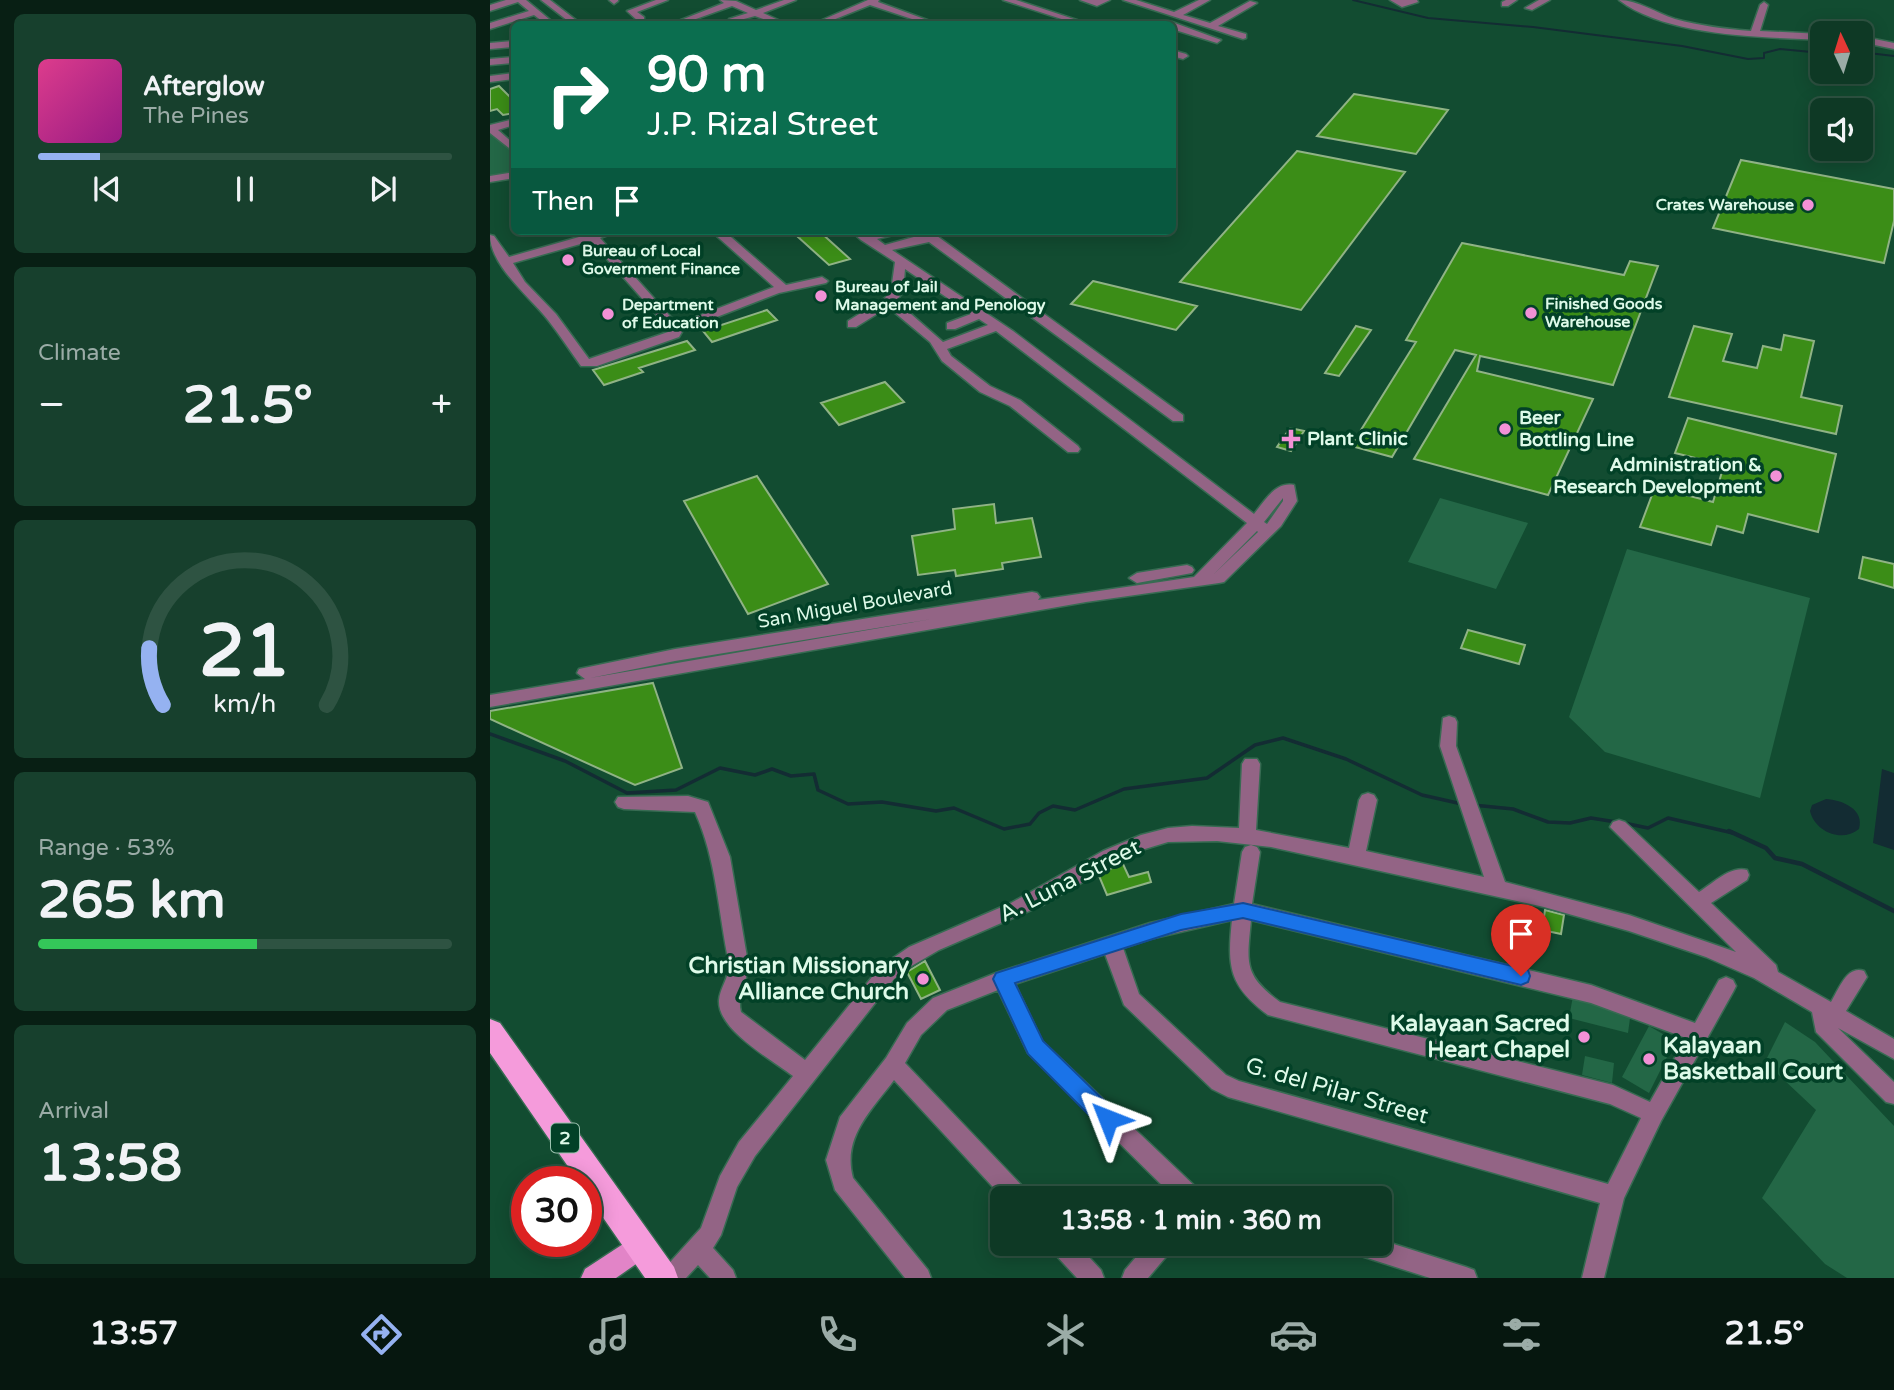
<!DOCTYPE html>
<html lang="en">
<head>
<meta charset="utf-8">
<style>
	:root { --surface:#0e3925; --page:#17402d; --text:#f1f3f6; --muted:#9baca7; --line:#2e5342; --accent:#95b2f1 }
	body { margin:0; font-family:"Varela Round",sans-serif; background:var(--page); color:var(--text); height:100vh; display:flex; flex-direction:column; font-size:26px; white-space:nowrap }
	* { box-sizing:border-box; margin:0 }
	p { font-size:23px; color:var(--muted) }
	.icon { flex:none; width:38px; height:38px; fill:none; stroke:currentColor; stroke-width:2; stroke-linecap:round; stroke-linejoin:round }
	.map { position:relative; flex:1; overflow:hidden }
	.drawer { display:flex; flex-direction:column; gap:14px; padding:14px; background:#081f14; width:490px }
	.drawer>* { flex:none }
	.guide { position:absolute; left:21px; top:21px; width:665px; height:214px; border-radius:10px; box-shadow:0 4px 18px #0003,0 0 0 2px var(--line); background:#0b6e4f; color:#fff; overflow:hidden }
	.needle { width:46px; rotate:356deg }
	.tools { position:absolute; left:1320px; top:21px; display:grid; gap:14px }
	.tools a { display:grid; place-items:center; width:63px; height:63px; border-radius:10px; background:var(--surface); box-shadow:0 4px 18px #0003,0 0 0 2px var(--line); font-size:35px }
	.speed { position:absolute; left:21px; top:1166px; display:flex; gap:14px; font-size:35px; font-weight:700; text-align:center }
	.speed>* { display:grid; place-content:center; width:91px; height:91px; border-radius:50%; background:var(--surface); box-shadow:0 4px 18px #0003,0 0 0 2px var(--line); line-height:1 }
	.speed .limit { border:10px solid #d22; background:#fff; color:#111 }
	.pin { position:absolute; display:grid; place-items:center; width:60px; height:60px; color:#fff; margin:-72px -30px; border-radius:50% 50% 50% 0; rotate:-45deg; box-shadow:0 0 7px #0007 }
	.pin .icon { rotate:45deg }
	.me { position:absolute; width:77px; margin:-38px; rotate:315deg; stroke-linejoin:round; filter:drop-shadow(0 0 5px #0008) }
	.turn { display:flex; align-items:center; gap:24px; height:147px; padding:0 21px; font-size:32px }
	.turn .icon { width:91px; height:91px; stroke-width:2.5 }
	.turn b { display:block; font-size:49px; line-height:60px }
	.then { display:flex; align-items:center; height:66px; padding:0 21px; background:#0003; gap:14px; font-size:26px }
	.big { font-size:52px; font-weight:800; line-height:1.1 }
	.drawer .card { flex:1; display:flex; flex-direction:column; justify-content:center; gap:10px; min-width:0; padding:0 24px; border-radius:10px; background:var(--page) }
	.drawer .dial { align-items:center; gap:0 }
	.dial svg { height:182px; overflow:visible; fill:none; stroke:var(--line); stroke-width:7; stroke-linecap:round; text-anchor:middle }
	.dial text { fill:var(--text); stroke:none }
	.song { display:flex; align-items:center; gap:21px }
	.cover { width:84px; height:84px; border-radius:10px; background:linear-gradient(135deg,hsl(330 70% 55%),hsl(310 70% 35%)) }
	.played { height:7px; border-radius:4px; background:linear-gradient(90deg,var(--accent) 15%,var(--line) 15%) }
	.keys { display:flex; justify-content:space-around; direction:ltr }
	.heat { display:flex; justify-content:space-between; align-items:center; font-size:38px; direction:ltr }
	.charge { height:10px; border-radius:5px; background:linear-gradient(90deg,#34c759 53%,var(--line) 0) }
	.trip { position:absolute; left:500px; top:1186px; width:402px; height:70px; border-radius:10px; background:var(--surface); box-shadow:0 4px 18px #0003,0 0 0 2px var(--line); font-weight:800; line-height:70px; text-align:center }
	.dock { display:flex; height:112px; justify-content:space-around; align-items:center; background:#06170f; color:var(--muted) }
	.dock .icon { width:49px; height:49px }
	.dock .on { color:var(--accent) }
	.dock b { font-size:32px; color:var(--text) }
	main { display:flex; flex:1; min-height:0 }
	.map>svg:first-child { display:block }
</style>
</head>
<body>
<main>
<section class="drawer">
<div class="card">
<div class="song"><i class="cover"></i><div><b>Afterglow</b><p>The Pines</p></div></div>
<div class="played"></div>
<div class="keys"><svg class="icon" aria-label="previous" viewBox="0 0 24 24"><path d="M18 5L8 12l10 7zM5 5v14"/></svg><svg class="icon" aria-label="pause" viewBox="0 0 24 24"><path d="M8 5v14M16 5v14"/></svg><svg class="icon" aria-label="next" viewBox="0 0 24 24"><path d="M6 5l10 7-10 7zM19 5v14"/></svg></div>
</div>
<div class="card"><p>Climate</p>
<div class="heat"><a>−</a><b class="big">21.5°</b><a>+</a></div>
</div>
<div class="card dial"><svg viewBox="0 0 100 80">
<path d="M14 69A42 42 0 1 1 86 69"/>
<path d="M14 69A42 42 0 0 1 8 44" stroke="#95b2f1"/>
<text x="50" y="56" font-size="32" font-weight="700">21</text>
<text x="50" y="72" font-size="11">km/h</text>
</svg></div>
<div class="card"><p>Range · 53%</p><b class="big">265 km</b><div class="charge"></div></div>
<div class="card"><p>Arrival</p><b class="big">13:58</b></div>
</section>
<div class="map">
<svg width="1404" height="1278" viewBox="0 0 1404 1278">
	<rect width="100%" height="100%" fill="#124c31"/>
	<path fill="#236746" d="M0 132 8 135 24 154V171L0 176Z
		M950 498 1038 523 1006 589 918 562Z
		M1137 549 1320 598 1270 798 1115 752 1079 717Z
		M1083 996 1141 1011 1138 1033 1079 1018Z
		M1295 1022 1325 1042 1404 1126V1278H1357L1335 1264 1272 1198 1326 1110 1275 1062Z
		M1159 1026 1185 1041 1159 1093 1132 1077Z
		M1095 1056 1124 1063 1122 1083 1092 1075Z"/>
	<path fill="#132c33" d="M1392 769 1404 773V850L1383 843Z
		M1336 799C1352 800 1375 809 1369 829 1352 843 1325 832 1320 811L1322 805Z"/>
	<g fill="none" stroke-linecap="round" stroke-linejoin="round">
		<path stroke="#132c33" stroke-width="2" d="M863 0 938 18 1043 27 1192 46 1258 59 1274 58V53L1290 49 1332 53
			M1370 52 1404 56"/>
		<path stroke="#132c33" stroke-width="3.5" d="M0 734 75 761 137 793 186 790 230 768 265 775 282 769 301 776 324 774 328 790 358 804 392 802 446 811 464 808 514 829 540 824 549 813 563 806 585 810 634 789 717 778 765 745 793 738 856 759 932 795 972 804
			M983 805 1023 809 1058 822 1080 823 1101 818 1126 822
			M1134 823 1158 828 1178 818 1243 833"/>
		<path stroke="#132c33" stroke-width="4.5" d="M1239 831 1276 848 1285 858 1312 864 1404 911"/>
	</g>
	<path fill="#3b8d17" stroke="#90b385" stroke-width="2" d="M9 86 20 97 24 96V113L13 115 7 109 0 111V89Z
		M864 94 958 110 926 154 827 136Z
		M807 151 915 172 811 310 690 282Z
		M1251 160 1404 189V221L1394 263 1223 228Z
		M329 231 360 259 339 265 308 237Z
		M972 243 1134 275 1140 261 1168 266 1123 385 990 356 987 371 1103 399 1058 495 924 459 986 355 965 350 902 457 861 446 926 342 916 340Z
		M603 281 707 306 686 330 581 304Z
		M277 310 287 320 222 342 213 331Z
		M866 326 881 330 849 376 835 373Z
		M1204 326 1242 334 1233 361 1267 368 1273 346 1291 350 1294 335 1324 341 1311 397 1352 406 1346 434 1179 397Z
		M197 341 205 350 149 368 153 372 114 385 103 370Z
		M395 382 414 402 349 425 331 403Z
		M1198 418 1346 454 1328 532 1258 514 1253 533 1227 526 1221 545 1150 527 1165 487 1223 502 1234 465 1185 453Z
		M800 428 814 431 801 451 787 447Z
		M267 476 338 584 258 614 194 501Z
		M504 504 506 523 542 518 551 557 512 563 513 569 466 576 465 570 428 575 422 536 465 529 463 509Z
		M1373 557 1404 564V588L1369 578Z
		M978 630 1035 645 1029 664 971 648Z
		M163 683 192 768 145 785 0 719V711Z
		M632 862 639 877 658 872 661 882 617 895 609 876Z
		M1055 910 1074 915 1071 934 1052 930Z
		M435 961 450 990 431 999 417 972Z"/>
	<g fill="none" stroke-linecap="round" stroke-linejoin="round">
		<defs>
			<path id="minor" d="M16 0H36L65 24H56L44 15 0 29V23L39 11 28 2 0 11V5Z
				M51 0H60L91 24H82Z
				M119 0H128V1L124 4Z
				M166 0H178L147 12 154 17V21H148L137 11Z
				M230 0 246 1 266 10 294 0H306L273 13 297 24H287L265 16 239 23V19L258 13 242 6 192 24H181L234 3Z
				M378 0H389L388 2 448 24H437L380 5 333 24H323Z
				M513 0H526L599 24H587Z
				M590 0H620L607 6Z
				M633 0H646L684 12 709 0H720L693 15 720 23 760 1 767 3 728 26 756 34V38L753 39Z
				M900 0H927L928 2 912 7Z
				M1016 0H1027L1018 6H1012V2Z
				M1049 0H1060L1042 10 1035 8Z
				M1129 0C1148 0 1166 13 1185 19 1210 26 1236 29 1261 31L1270 5 1274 2 1278 5 1270 31 1332 34V40C1273 37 1177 37 1129 0Z
				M660 21 682 22 731 40 727 43 682 29V24H656Z
				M1370 36 1404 43V49L1370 42Z
				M24 41V47L0 49V43Z
				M682 50 696 54 698 56 693 59 682 56Z
				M24 57V63L0 65V59Z
				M24 73V79L0 82V76Z
				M24 119V125L8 130 24 144V152L0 133V125Z
				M24 172V178L0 182V176Z
				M92 231H129L110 238 187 324 284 287 221 231H234L296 285 332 277 338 281 336 283 289 293 193 330 189 337 107 366H91C80 351 70 335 58 320 40 297 0 266 0 235L4 236 19 257 96 235ZM101 241 180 330 181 331 99 359 66 314 35 282 23 263Z
				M361 231H374L379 234 419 231 387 239 395 245 431 235 426 231H439L447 236 693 415V421H683L439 242 402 250 523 331 764 514C774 502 785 481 804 485L807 501 791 526 734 582 729 583 596 602 0 707V695L95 679 87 673 89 669 185 649 542 592 547 593 550 597 548 600 704 577 757 523 506 331 457 349 461 356 500 386 530 400 588 446 590 449 588 452H578L520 406 490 392 452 361 440 342 398 307 366 327H358V321L395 298 401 291 405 262 371 240ZM415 269 481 314 457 323V329H465L489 319 498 325 453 342 406 301 413 292ZM793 498V501L777 524 774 522ZM767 531 768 532 724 574ZM442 619 100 678 185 661Z
				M697 565 702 567 704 570 702 573 647 583 639 578 647 573Z
				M959 716 965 718 967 722 966 746 1015 882 1139 915 1246 952 1120 827 1123 822 1129 820 1135 822 1209 892C1222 884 1241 865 1257 870L1259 875 1257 880 1221 903 1286 965 1288 972 1341 1002C1349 989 1357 965 1374 971L1377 977 1356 1011 1404 1039V1059L1348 1028 1404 1082V1104L1396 1102 1326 1032 1322 1012 1264 978 1216 957 1139 931 1054 907 781 847 727 841 678 842 645 852 553 905 449 950 418 968 404 979 265 1156 247 1187 231 1235 223 1248 243 1270 246 1278H220L208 1265 196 1278H170L173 1270 211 1228 230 1176 249 1142 303 1076C281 1059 227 1030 229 1000 230 987 240 977 239 963 228 912 227 861 205 812L134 809 128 807 125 802 128 797 198 796 218 802 240 857 258 963C259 981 246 993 251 1012L315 1060 390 967 419 947 521 903 613 851 651 835 678 828 702 826 749 828 752 764 755 759H767L770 764 766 830 859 848 869 800 872 795 878 793 884 795 887 800 876 851 994 877 950 746 953 718Z
				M761 845 767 847 770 852 762 904 1101 985 1205 1023 1229 980 1236 977 1243 980 1246 986 1243 992 1171 1121 1134 1198 1114 1278H1092L1110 1203 738 1097 722 1089 634 1005 615 954 525 984 552 1041 710 1191 713 1199H686L538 1053 508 990 457 1010 431 1035 415 1063 537 1191 540 1199H514L404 1080C381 1111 352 1137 363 1178L438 1270 441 1278H415L345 1190 336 1160 350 1117 396 1058 417 1023 443 998 506 973 660 923 744 904 752 852 755 847ZM742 920C737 967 739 986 778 1015L1120 1104 1151 1118 1118 1184 749 1081 736 1075 649 994 633 948 660 939ZM761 920 1101 1003 1196 1038 1160 1102 1123 1085 790 1002C753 975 757 963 761 920Z
				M891 1240 976 1267 984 1270 987 1278H940L868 1255 860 1252 857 1244H891Z
				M560 1244H587L611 1270 614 1278H587L563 1252Z
				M657 1244H683L680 1252 658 1278H632L635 1270Z"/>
			<path id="major" d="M150 1233 159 1237 163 1246 159 1255 126 1278H91L95 1269Z"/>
			<path id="highway" d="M0 1019 10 1023 184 1267 188 1278H155L96 1193V1181H88L0 1053Z"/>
		</defs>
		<use href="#minor" stroke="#376b52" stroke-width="3"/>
		<use href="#major" stroke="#376b52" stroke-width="3"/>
		<use href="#highway" stroke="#376b52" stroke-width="3"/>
		<use href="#minor" fill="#936485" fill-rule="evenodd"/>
		<use href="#major" fill="#e284c7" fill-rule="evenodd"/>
		<use href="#highway" fill="#f59bdb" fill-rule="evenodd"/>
	</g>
	<path fill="#1a73e8" stroke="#114b97" stroke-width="2" d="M753 903 1031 968 1038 970 1040 976 1038 982 1031 985 753 918 691 930 525 983 553 1041 626 1112 629 1119 626 1127 618 1129 611 1127 538 1054 503 979 506 973 691 914Z"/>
	<g fill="#f291d6" stroke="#024127" stroke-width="2.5">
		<circle cx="1318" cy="205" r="7"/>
		<circle cx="78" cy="260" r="7"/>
		<circle cx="331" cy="296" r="7"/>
		<circle cx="1041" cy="313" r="7"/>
		<circle cx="118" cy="314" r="7"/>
		<circle cx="1015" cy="429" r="7"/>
		<path d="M797.5 428.5h7v7h7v7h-7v7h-7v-7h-7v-7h7z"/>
		<circle cx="1286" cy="476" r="7"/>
		<circle cx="433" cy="979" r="7"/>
		<circle cx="1094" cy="1037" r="7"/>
		<circle cx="1159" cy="1059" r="7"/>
	</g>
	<g text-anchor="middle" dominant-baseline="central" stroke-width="7" stroke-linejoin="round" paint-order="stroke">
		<g font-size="16" font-weight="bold" fill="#defae9" stroke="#024127" text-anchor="start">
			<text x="1304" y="205" text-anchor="end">Crates Warehouse</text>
			<text x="92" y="251">Bureau of Local<tspan x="92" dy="18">Government Finance</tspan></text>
			<text x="345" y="287">Bureau of Jail<tspan x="345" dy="18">Management and Penology</tspan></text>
			<text x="1055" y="304">Finished Goods<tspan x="1055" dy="18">Warehouse</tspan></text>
			<text x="132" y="305">Department<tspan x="132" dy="18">of Education</tspan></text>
		</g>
		<rect fill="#024127" stroke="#9cc2af" stroke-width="2" x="61" y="1123.5" width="28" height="29" rx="5"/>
		<g font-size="18" font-weight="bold" fill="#defae9">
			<text x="75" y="1138">2</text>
		</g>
		<g font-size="19" font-weight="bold" fill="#defae9" stroke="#024127" text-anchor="start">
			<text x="1029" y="418">Beer<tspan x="1029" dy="22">Bottling Line</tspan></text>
			<text x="817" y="439">Plant Clinic</text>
			<text x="1272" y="465" text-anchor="end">Administration &amp;<tspan x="1272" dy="22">Research Development</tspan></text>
		</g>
		<g font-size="19" fill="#defae9" stroke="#024127">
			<text transform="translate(365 605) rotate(-10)">San Miguel Boulevard</text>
		</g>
		<g font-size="23" fill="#defae9" stroke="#024127">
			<text transform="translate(580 881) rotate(-27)">A. Luna Street</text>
			<text transform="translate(847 1091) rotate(16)">G. del Pilar Street</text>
		</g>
		<g font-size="23" font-weight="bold" fill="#defae9" stroke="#024127" text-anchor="end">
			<text x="419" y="966">Christian Missionary<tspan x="419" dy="26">Alliance Church</tspan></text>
			<text x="1080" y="1024">Kalayaan Sacred<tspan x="1080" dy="26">Heart Chapel</tspan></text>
			<text x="1173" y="1046" text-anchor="start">Kalayaan<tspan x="1173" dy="26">Basketball Court</tspan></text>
		</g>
	</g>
</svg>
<div class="tools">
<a><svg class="needle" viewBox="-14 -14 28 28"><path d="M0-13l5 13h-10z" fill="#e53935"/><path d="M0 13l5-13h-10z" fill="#9baca7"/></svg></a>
<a><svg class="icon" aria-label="sound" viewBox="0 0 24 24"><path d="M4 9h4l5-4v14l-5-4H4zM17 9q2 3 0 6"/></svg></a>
</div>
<div class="speed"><div class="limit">30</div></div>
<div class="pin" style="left:1031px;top:976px;background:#d93025"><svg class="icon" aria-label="arrive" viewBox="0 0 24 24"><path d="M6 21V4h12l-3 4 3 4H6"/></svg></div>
<svg class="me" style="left:618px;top:1119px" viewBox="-20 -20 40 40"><path d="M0-17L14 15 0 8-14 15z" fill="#1a73e8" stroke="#fff" stroke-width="4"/></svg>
<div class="trip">13:58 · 1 min · 360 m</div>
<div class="guide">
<div class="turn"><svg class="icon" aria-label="right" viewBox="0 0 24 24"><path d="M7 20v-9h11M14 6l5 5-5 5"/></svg><div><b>90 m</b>J.P. Rizal Street</div></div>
<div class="then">Then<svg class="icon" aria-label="arrive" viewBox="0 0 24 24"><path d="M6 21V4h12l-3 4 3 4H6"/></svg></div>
</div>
</div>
</main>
<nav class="dock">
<b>13:57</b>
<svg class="icon on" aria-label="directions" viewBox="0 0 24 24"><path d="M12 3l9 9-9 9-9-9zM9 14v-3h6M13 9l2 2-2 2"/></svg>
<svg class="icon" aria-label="music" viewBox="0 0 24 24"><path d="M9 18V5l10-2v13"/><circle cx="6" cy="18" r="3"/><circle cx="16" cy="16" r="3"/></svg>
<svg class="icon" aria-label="phone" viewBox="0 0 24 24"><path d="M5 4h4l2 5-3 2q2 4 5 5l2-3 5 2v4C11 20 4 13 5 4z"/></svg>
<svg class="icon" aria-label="climate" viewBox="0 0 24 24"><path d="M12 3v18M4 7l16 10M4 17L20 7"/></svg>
<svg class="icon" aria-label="car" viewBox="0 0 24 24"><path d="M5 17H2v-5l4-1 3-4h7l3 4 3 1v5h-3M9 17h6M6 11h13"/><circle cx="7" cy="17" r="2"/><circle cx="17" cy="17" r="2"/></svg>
<svg class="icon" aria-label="filters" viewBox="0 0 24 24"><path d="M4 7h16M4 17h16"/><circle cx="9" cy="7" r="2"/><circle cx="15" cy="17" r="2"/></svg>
<b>21.5°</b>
</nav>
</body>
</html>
